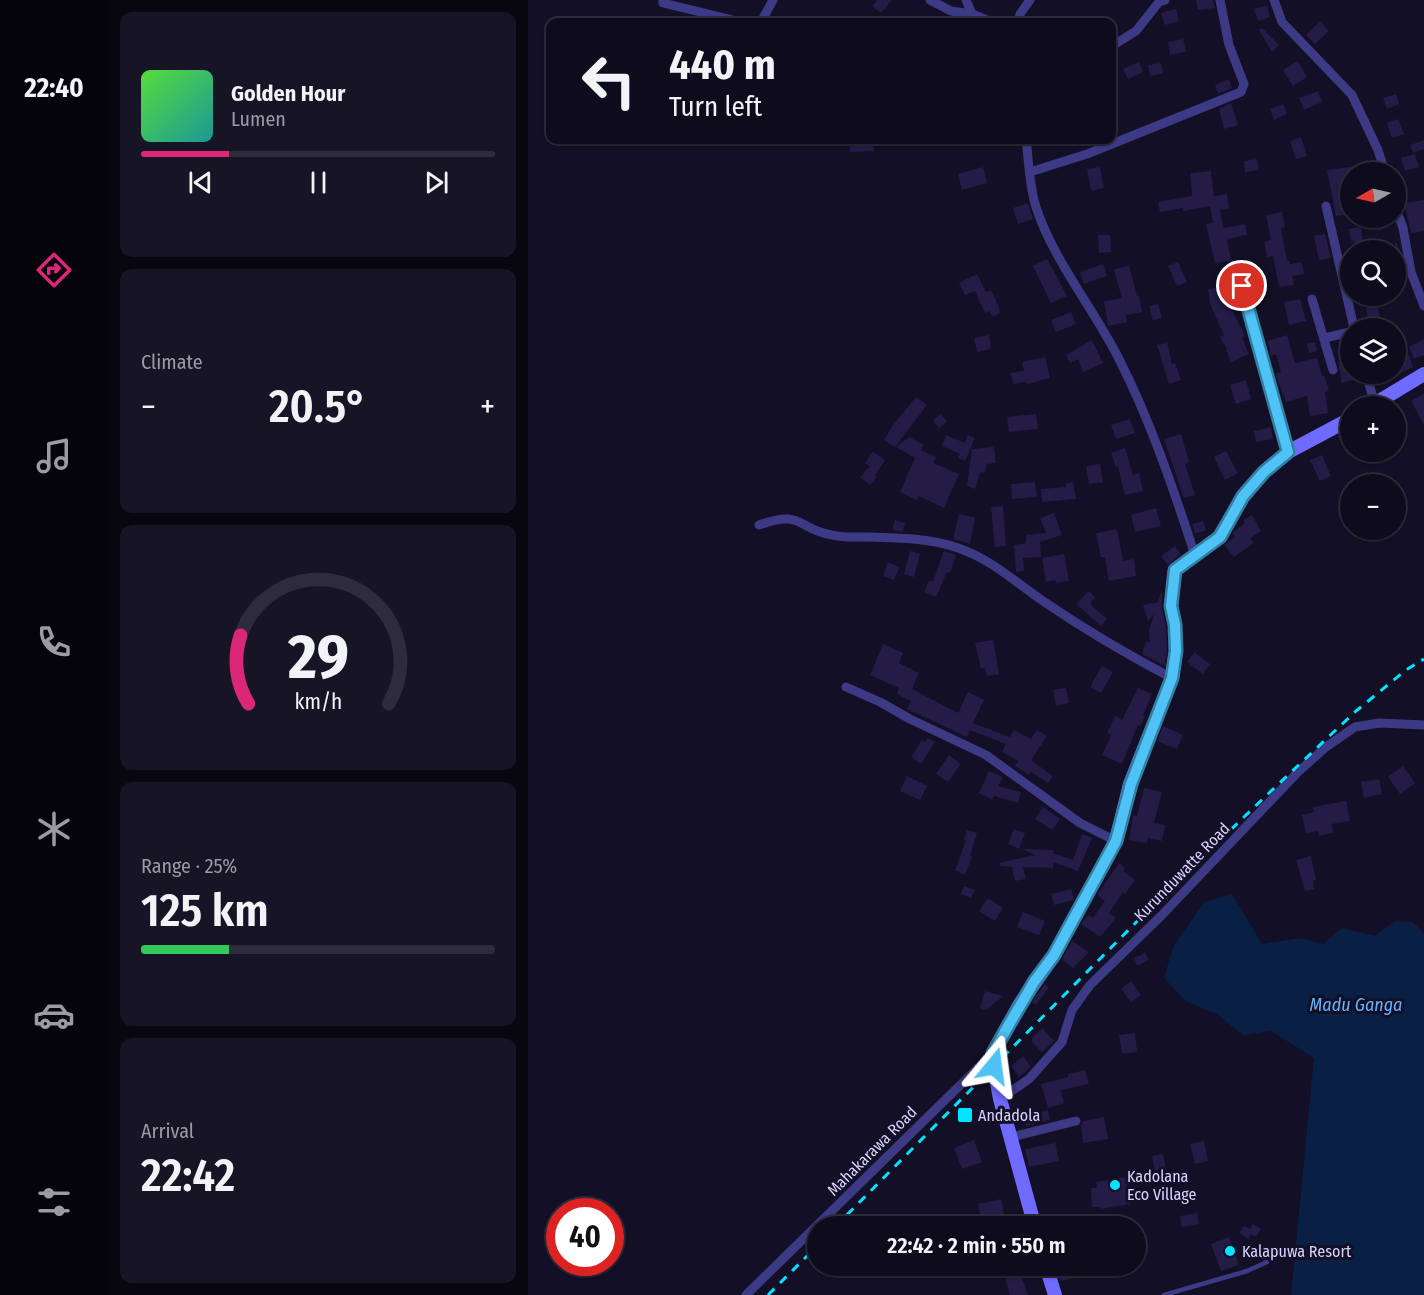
<!DOCTYPE html>
<html lang="en">
<head>
<meta charset="utf-8">
<style>
	:root { --surface:#0e0b1c; --page:#171425; --text:#f1f3f6; --muted:#9b9ba3; --line:#2e2b3b; --accent:#db2777 }
	body { margin:0; font-family:"Fira Sans Condensed",sans-serif; background:var(--page); color:var(--text); height:100vh; display:flex; flex-direction:column; font-size:22px; white-space:nowrap }
	* { box-sizing:border-box; margin:0 }
	p { font-size:20px; color:var(--muted) }
	.icon { flex:none; width:33px; height:33px; fill:none; stroke:currentColor; stroke-width:2; stroke-linecap:round; stroke-linejoin:round }
	.map { position:relative; flex:1; overflow:hidden }
	.panel { display:flex; flex-direction:column; gap:12px; padding:12px; background:#08060f; width:420px }
	.panel>* { flex:none }
	.banner { position:absolute; left:18px; top:18px; width:570px; height:126px; border-radius:12px; box-shadow:0 2px 4px #0004,0 0 0 2px var(--line); background:#0e0b1c; color:var(--text); overflow:hidden }
	.needle { width:39px; rotate:261deg }
	.controls { position:absolute; left:812px; top:162px; display:grid; gap:12px }
	.controls a { display:grid; place-items:center; width:66px; height:66px; border-radius:50%; background:var(--surface); box-shadow:0 2px 4px #0004,0 0 0 2px var(--line); font-size:30px }
	.speed { position:absolute; left:18px; top:1198px; display:flex; gap:12px; font-size:30px; font-weight:700; text-align:center }
	.speed>* { display:grid; place-content:center; width:78px; height:78px; border-radius:50%; background:var(--surface); box-shadow:0 2px 4px #0004,0 0 0 2px var(--line); line-height:1 }
	.speed .limit { border:9px solid #d22; background:#fff; color:#111 }
	.pin { position:absolute; display:grid; place-items:center; width:51px; height:51px; color:#fff; margin:-26px; border:3px solid #fff; border-radius:50%; box-shadow:0 2px 6px #0007 }
	.me { position:absolute; width:66px; margin:-33px; rotate:16deg; stroke-linejoin:round; filter:drop-shadow(0 0 4px #0008) }
	.turn { display:flex; align-items:center; gap:21px; height:126px; padding:0 24px; font-size:27px }
	.turn .icon { width:78px; height:78px; stroke-width:2.5 }
	.turn b { display:block; font-size:42px; line-height:51px }
	.big { font-size:45px; font-weight:600; line-height:1.1 }
	.panel .card { flex:1; display:flex; flex-direction:column; justify-content:center; gap:9px; min-width:0; padding:0 21px; border-radius:12px; background:var(--page) }
	.panel .dial { align-items:center; gap:0 }
	.dial svg { height:156px; overflow:visible; fill:none; stroke:var(--line); stroke-width:7; stroke-linecap:round; text-anchor:middle }
	.dial text { fill:var(--text); stroke:none }
	.song { display:flex; align-items:center; gap:18px }
	.cover { width:72px; height:72px; border-radius:9px; background:linear-gradient(135deg,hsl(110 70% 55%),hsl(180 70% 35%)) }
	.played { height:6px; border-radius:3px; background:linear-gradient(90deg,var(--accent) 25%,var(--line) 25%) }
	.keys { display:flex; justify-content:space-around; direction:ltr }
	.heat { display:flex; justify-content:space-between; align-items:center; font-size:33px; direction:ltr }
	.charge { height:9px; border-radius:4px; background:linear-gradient(90deg,#34c759 25%,var(--line) 0) }
	.trip { position:absolute; left:279px; top:1216px; width:339px; height:60px; border-radius:30px; background:var(--surface); box-shadow:0 2px 4px #0004,0 0 0 2px var(--line); font-weight:600; line-height:60px; text-align:center }
	main { display:flex; flex:1; min-height:0 }
	.tabs { display:flex; flex-direction:column; width:108px; justify-content:space-around; align-items:center; background:#06040b; color:var(--muted) }
	.tabs .icon { width:42px; height:42px }
	.tabs .active { color:var(--accent) }
	.tabs b { font-size:27px; color:var(--text) }
	.map>svg:first-child { display:block }
</style>
</head>
<body>
<main>
<nav class="tabs">
<b>22:40</b>
<svg class="icon active" aria-label="directions" viewBox="0 0 24 24"><path d="M12 3l9 9-9 9-9-9zM9 14v-3h6M13 9l2 2-2 2"/></svg>
<svg class="icon" aria-label="music" viewBox="0 0 24 24"><path d="M9 18V5l10-2v13"/><circle cx="6" cy="18" r="3"/><circle cx="16" cy="16" r="3"/></svg>
<svg class="icon" aria-label="phone" viewBox="0 0 24 24"><path d="M5 4h4l2 5-3 2q2 4 5 5l2-3 5 2v4C11 20 4 13 5 4z"/></svg>
<svg class="icon" aria-label="climate" viewBox="0 0 24 24"><path d="M12 3v18M4 7l16 10M4 17L20 7"/></svg>
<svg class="icon" aria-label="car" viewBox="0 0 24 24"><path d="M5 17H2v-5l4-1 3-4h7l3 4 3 1v5h-3M9 17h6M6 11h13"/><circle cx="7" cy="17" r="2"/><circle cx="17" cy="17" r="2"/></svg>
<svg class="icon" aria-label="filters" viewBox="0 0 24 24"><path d="M4 7h16M4 17h16"/><circle cx="9" cy="7" r="2"/><circle cx="15" cy="17" r="2"/></svg>
</nav>
<section class="panel">
<div class="card">
<div class="song"><i class="cover"></i><div><b>Golden Hour</b><p>Lumen</p></div></div>
<div class="played"></div>
<div class="keys"><svg class="icon" aria-label="previous" viewBox="0 0 24 24"><path d="M18 5L8 12l10 7zM5 5v14"/></svg><svg class="icon" aria-label="pause" viewBox="0 0 24 24"><path d="M8 5v14M16 5v14"/></svg><svg class="icon" aria-label="next" viewBox="0 0 24 24"><path d="M6 5l10 7-10 7zM19 5v14"/></svg></div>
</div>
<div class="card"><p>Climate</p>
<div class="heat"><a>−</a><b class="big">20.5°</b><a>+</a></div>
</div>
<div class="card dial"><svg viewBox="0 0 100 80">
<path d="M14 69A42 42 0 1 1 86 69"/>
<path d="M14 69A42 42 0 0 1 10 34" stroke="#db2777"/>
<text x="50" y="56" font-size="32" font-weight="700">29</text>
<text x="50" y="72" font-size="11">km/h</text>
</svg></div>
<div class="card"><p>Range · 25%</p><b class="big">125 km</b><div class="charge"></div></div>
<div class="card"><p>Arrival</p><b class="big">22:42</b></div>
</section>
<div class="map">
<svg width="896" height="1295" viewBox="0 0 896 1295">
	<rect width="100%" height="100%" fill="#130f26"/>
	<path fill="#0a1f44" d="M704 894 734 944 773 938 795 944 814 928 847 936 867 921 885 922 896 934V1295H763L786 1058 743 1031 715 1035 690 1015 658 1001 636 978 645 947 676 902Z"/>
	<path fill="#241b47" d="M350 0H364L353 13 344 6Z
		M668 0H685L687 8 670 10Z
		M739 5 742 17 730 21 726 9Z
		M648 9 651 21 637 25 633 13Z
		M792 21 801 31 787 44 778 35Z
		M734 28 751 45 744 52 731 30Z
		M655 39 658 52 642 55 640 42Z
		M770 61 779 77 765 86 755 70Z
		M611 62 615 72 600 79 595 69Z
		M633 63 635 73 622 76 620 65Z
		M701 79 704 88 690 94 687 85Z
		M790 91 794 102 776 110 771 98Z
		M868 94 871 104 859 109 855 98Z
		M703 103 710 125 696 129 691 109Z
		M755 104 759 114 746 120 742 109Z
		M870 119 876 134 864 138 859 123Z
		M773 137 779 156 768 159 762 141Z
		M321 140H345L346 151 322 152Z
		M896 140V149L885 153 882 145Z
		M887 154 891 167 877 171 873 158Z
		M729 159 731 170 717 172 716 161Z
		M843 164 844 172H822V214L808 216 799 170Z
		M455 167 459 183 434 190 430 174Z
		M572 167 576 188 563 191 559 169Z
		M683 171 686 196 699 194 701 209 692 210 695 228 717 224 719 235 699 239 703 261 687 263 678 224 685 223 682 206 655 211V208L632 212 630 202 664 196 662 173Z
		M896 200V231L883 233 876 203Z
		M500 203 505 219 490 224 485 208Z
		M754 212 757 227 753 228 759 261H761L762 264 774 262 776 274 764 276 766 285 751 287 745 256 739 257 736 242 743 240 738 215Z
		M856 218 859 228 849 231 847 219Z
		M833 227 836 250H828L826 240 823 241 821 229Z
		M797 234 803 258 791 260 786 236Z
		M570 235H582L583 252 571 253Z
		M867 243H869L879 280 867 283Z
		M519 259 539 296 523 303 505 266Z
		M650 262 659 282 649 286 640 266Z
		M575 264 579 276 556 284 552 272Z
		M601 265 609 296H611L614 312 598 315 599 322 580 326 576 301 594 298 586 270Z
		M449 274 458 292 463 290 471 307 472 313 465 317 462 311 457 313 447 291 437 295 431 283Z
		M700 285 703 301H700L717 336 714 338 721 354 703 362 698 350 699 349 692 337 696 335 682 304 680 289Z
		M836 296H866V300L849 303 854 328H838L837 320 840 319Z
		M772 299 778 321 761 325 756 302Z
		M630 304 634 318 625 320 621 306Z
		M543 312 548 324 528 332 523 320Z
		M461 335 463 349 449 352 446 338Z
		M759 335 767 363 789 358 794 376 796 375 801 390 797 392 800 413 782 416 779 396 758 402 747 374 753 372 748 354 743 356 740 341Z
		M896 339V355L886 359 881 347Z
		M564 340 575 363 555 372 550 359 542 363 538 355Z
		M787 342 789 351 781 353 779 344Z
		M639 343 644 364 647 363 653 380 641 384 629 345Z
		M881 355 885 367 872 374 870 370 867 371V362Z
		M517 357 522 378 499 384 498 382 485 384 483 373 496 371 494 362Z
		M822 360V374H831L832 378 814 383 810 362Z
		M718 380 723 399 708 404 702 385Z
		M896 394V425L883 401Z
		M388 397 399 405 367 447 356 440 365 425Z
		M867 412 878 431 867 437Z
		M413 414 419 422 411 428 405 420Z
		M508 414 510 429 481 432 479 417Z
		M602 419 607 433 588 439 583 425Z
		M743 427 745 439 728 442 726 431Z
		M822 429V442L814 445 810 436Z
		M653 434 661 462 657 464 667 495 656 498 636 439Z
		M418 435 437 443 440 435 447 438 437 461 430 458 432 454 414 446Z
		M381 437 396 445 393 450 408 457 405 463 431 474 416 508 391 496 389 500 372 492 387 458 368 447Z
		M466 447 468 463 459 464V462L457 472 452 473 447 489 439 486 444 449Z
		M597 448 605 475 611 473 615 491 597 495 590 467H588L583 453Z
		M698 451 710 473 697 480 686 457Z
		M345 452 357 460 347 475 349 477 342 485 332 477 342 466 337 463Z
		M794 455 803 476 792 481 782 460Z
		M572 464 575 482 561 484 558 466Z
		M507 482 509 497 484 499 483 484Z
		M545 482 548 499 514 502 513 489 538 487 537 484Z
		M475 506 478 546 467 547 463 507Z
		M628 508 633 526 607 532 603 515Z
		M526 513 534 535 512 542 513 557 495 558 496 571 488 572 486 545 498 543V535L518 533 512 518Z
		M431 514 447 517 442 544 425 539Z
		M724 515 733 531 722 538 726 543 706 557 696 545 707 537 704 533 717 523 715 520Z
		M367 520 377 523 375 532 364 530Z
		M675 521 678 530 667 534 664 524Z
		M589 529 595 561 606 559 608 576 581 581 577 557H573L568 533Z
		M647 546 653 554 640 565 633 556Z
		M382 551 392 554 386 577 376 574Z
		M416 551 428 555 422 573 419 572 408 597 396 592 401 581H405Z
		M536 554 541 581 528 583 527 580 518 582 514 558Z
		M360 562 372 567 366 580 355 576Z
		M634 589V608L638 626 639 651 637 666 614 654 618 641 622 643 621 631 626 614 620 621 615 605 630 602Z
		M561 591 567 598 562 604 579 619 573 626 548 604Z
		M465 640 471 674 459 676 457 668 453 669 447 643Z
		M355 644 375 653 371 663 391 673 384 689 430 713 440 692 456 700 445 723 482 737 486 730 503 739 509 730 519 736 503 760 525 776 520 783 503 772 501 775 487 766 490 761 474 752 478 744 442 730 439 737 379 709 383 701 369 694 371 688 342 675Z
		M666 652 682 664 675 674 659 662Z
		M574 666 585 672 573 693 562 687Z
		M538 688 541 703 528 706 525 690Z
		M610 688 624 694 615 715 617 716 612 726 610 725 594 764 574 755 583 735 579 733 587 716 594 720Z
		M635 726 655 735 649 749 629 741Z
		M400 738 407 742 393 764 383 757 394 740 397 742Z
		M421 755 433 764 420 782 408 774Z
		M875 766 887 783 872 794 860 777Z
		M461 771 475 777 470 786 493 792 490 803 466 796 464 800 451 793Z
		M379 776 399 786 392 800 372 791Z
		M851 779 854 794 836 798 833 782Z
		M616 788 634 792 626 823 637 825 634 841 620 838 619 843 601 840 605 815 609 816Z
		M818 801 822 821 804 824 805 833 791 836 790 831 778 833 774 815 786 812 785 807Z
		M515 807 532 819 524 830 507 819Z
		M486 829 497 833 491 849 480 844Z
		M439 830 449 833 442 856 444 857 437 875 427 870 438 840 436 839Z
		M554 834 564 838 550 871 525 862V868L495 867 498 879 487 881 484 867 472 866 471 863 507 855 494 849 525 850V853L545 860Z
		M783 856 788 880 785 881 786 889 777 891 768 860Z
		M591 863 597 868 595 871 607 880 597 894 595 892 581 913 588 918 572 937 553 924 560 915 565 918 577 901 569 895Z
		M436 886 447 890 443 898 433 894Z
		M543 889 546 900 526 905 523 894Z
		M460 898 475 908 467 921 451 911Z
		M495 912 517 921 511 935 489 927Z
		M544 941 561 952 545 968 534 959Z
		M617 953 621 960 609 966 606 958Z
		M603 981 613 995 603 1002 593 989Z
		M517 984 521 987 508 1005 504 1002Z
		M457 991 475 996 458 1010 452 1008Z
		M514 1028 526 1041 514 1052 504 1042V1038Z
		M607 1033 609 1052 594 1054 591 1035Z
		M495 1056 503 1067 491 1077 483 1066Z
		M557 1070 561 1084 533 1090 536 1103 520 1108 513 1084 540 1077V1074Z
		M520 1110 522 1120 498 1126 495 1116Z
		M576 1117 580 1139 555 1143 553 1126 555 1121Z
		M446 1140 454 1162 434 1169 426 1148Z
		M676 1141 680 1161 667 1164 662 1144Z
		M527 1143 531 1161 501 1167 497 1149Z
		M635 1154 639 1174 628 1176 624 1156Z
		M598 1177 602 1204 572 1209V1207H564L563 1188H569L568 1182Z
		M473 1199 478 1223 455 1227 450 1204Z
		M669 1213 671 1224 653 1227 652 1216Z
		M725 1224 733 1229 728 1237 723 1234 720 1239 711 1233 716 1226 722 1229Z
		M701 1237 711 1265 693 1271 683 1244Z
		M529 1266H551L553 1277 532 1281Z
		M491 1269 500 1295H482L476 1274Z"/>
	<g fill="none" stroke-linecap="round" stroke-linejoin="round">
		<path stroke="#3d3a85" stroke-width="4.5" d="M636 1295 719 1271 739 1262"/>
		<path stroke="#3d3a85" stroke-width="9" d="M135 0V3L213 22
			M402 0 423 11 444 14 438 0
			M746 0 754 22 824 95 850 150 857 172
			M444 14 464 22
			M233 22 245 0
			M490 22 492 14 502 0
			M584 46 608 31 631 2 637 0
			M498 140C501 161 501 186 508 207 525 260 566 309 591 359 623 422 645 488 667 555
			M502 172 559 154 713 92 716 84 701 45 692 0
			M798 206 826 328
			M867 206 875 228 883 272 896 306
			M710 269 760 452
			M784 299 805 370
			M797 338 822 332
			M838 374 847 404
			M231 525C276 509 268 529 304 535 315 538 328 537 340 537 370 538 402 538 430 548 463 559 487 582 515 601 556 629 600 655 644 678
			M318 687 352 702 382 719 458 755 552 823 588 841
			M472 1099 501 1079 534 1042 544 1010 562 985 634 915 770 772 798 747 827 727 851 723 896 725
			M483 1137 548 1121
			M218 1295 465 1053"/>
		<path stroke="#6f6bff" stroke-width="14" d="M843 406 896 374
			M507 1227 472 1099 466 1066 465 1053 492 1004 526 955 588 841 602 784 644 678 648 651 647 625 643 606 647 570 691 537 715 497 736 472 760 452 822 419
			M518 1266 527 1295"/>
		<path stroke="#00e5ff" stroke-width="3" stroke-dasharray="9 8" stroke-linecap="butt" d="M307 1227 641 889 742 792 828 711 878 670 896 659
			M240 1295 290 1245"/>
	</g>
	<g fill="none" stroke-linecap="round" stroke-linejoin="round">
		<defs>
			<path id="route" d="M466 1066 465 1053 479 1028 506 982 526 955 588 841 603 784 644 678 648 651 647 625 643 606 647 570 692 537 715 496 736 472 760 452 714 286"/>
		</defs>
		<use href="#route" stroke="#337fa1" stroke-width="15"/>
		<use href="#route" stroke="#4fc3f7" stroke-width="10"/>
	</g>
	<g fill="#00e5ff" stroke="#130f26" stroke-width="2">
		<rect x="429" y="1107" width="16" height="16" rx="3"/>
		<circle cx="587" cy="1185" r="6"/>
		<circle cx="702" cy="1251" r="6"/>
	</g>
	<g text-anchor="middle" dominant-baseline="central" stroke-width="6" stroke-linejoin="round" paint-order="stroke">
		<g font-size="16" fill="#d9d4ff" stroke="#130f26">
			<text transform="translate(654 872) rotate(-46)">Kurunduwatte Road</text>
			<text transform="translate(344 1151) rotate(-45)">Mahakarawa Road</text>
		</g>
		<g font-size="16" fill="#d9d4ff" stroke="#130f26" text-anchor="start">
			<text x="450" y="1115">Andadola</text>
			<text x="599" y="1176">Kadolana<tspan x="599" dy="18">Eco Village</tspan></text>
			<text x="714" y="1251">Kalapuwa Resort</text>
		</g>
		<g font-size="18" font-style="italic" fill="#62b6ff" stroke="#130f26">
			<text x="828" y="1005">Madu Ganga</text>
		</g>
	</g>
</svg>
<div class="controls">
<a><svg class="needle" viewBox="-14 -14 28 28"><path d="M0-13l5 13h-10z" fill="#e53935"/><path d="M0 13l5-13h-10z" fill="#9b9ba3"/></svg></a>
<a><svg class="icon" aria-label="search" viewBox="0 0 24 24"><circle cx="10" cy="10" r="6"/><path d="M15 15l6 6"/></svg></a>
<a><svg class="icon" aria-label="layers" viewBox="0 0 24 24"><path d="M12 4l9 5-9 5-9-5zM3 14l9 5 9-5"/></svg></a>
<a>+</a>
<a>−</a>
</div>
<div class="speed"><div class="limit">40</div></div>
<div class="pin" style="left:714px;top:286px;background:#d93025"><svg class="icon" aria-label="arrive" viewBox="0 0 24 24"><path d="M6 21V4h12l-3 4 3 4H6"/></svg></div>
<svg class="me" style="left:466px;top:1066px" viewBox="-20 -20 40 40"><path d="M0-17L14 15 0 8-14 15z" fill="#4fc3f7" stroke="#fff" stroke-width="4"/></svg>
<div class="trip">22:42 · 2 min · 550 m</div>
<div class="banner">
<div class="turn"><svg class="icon" aria-label="left" viewBox="0 0 24 24"><path d="M17 20v-9H6M10 6l-5 5 5 5"/></svg><div><b>440 m</b>Turn left</div></div>
</div>
</div>
</main>
</body>
</html>
